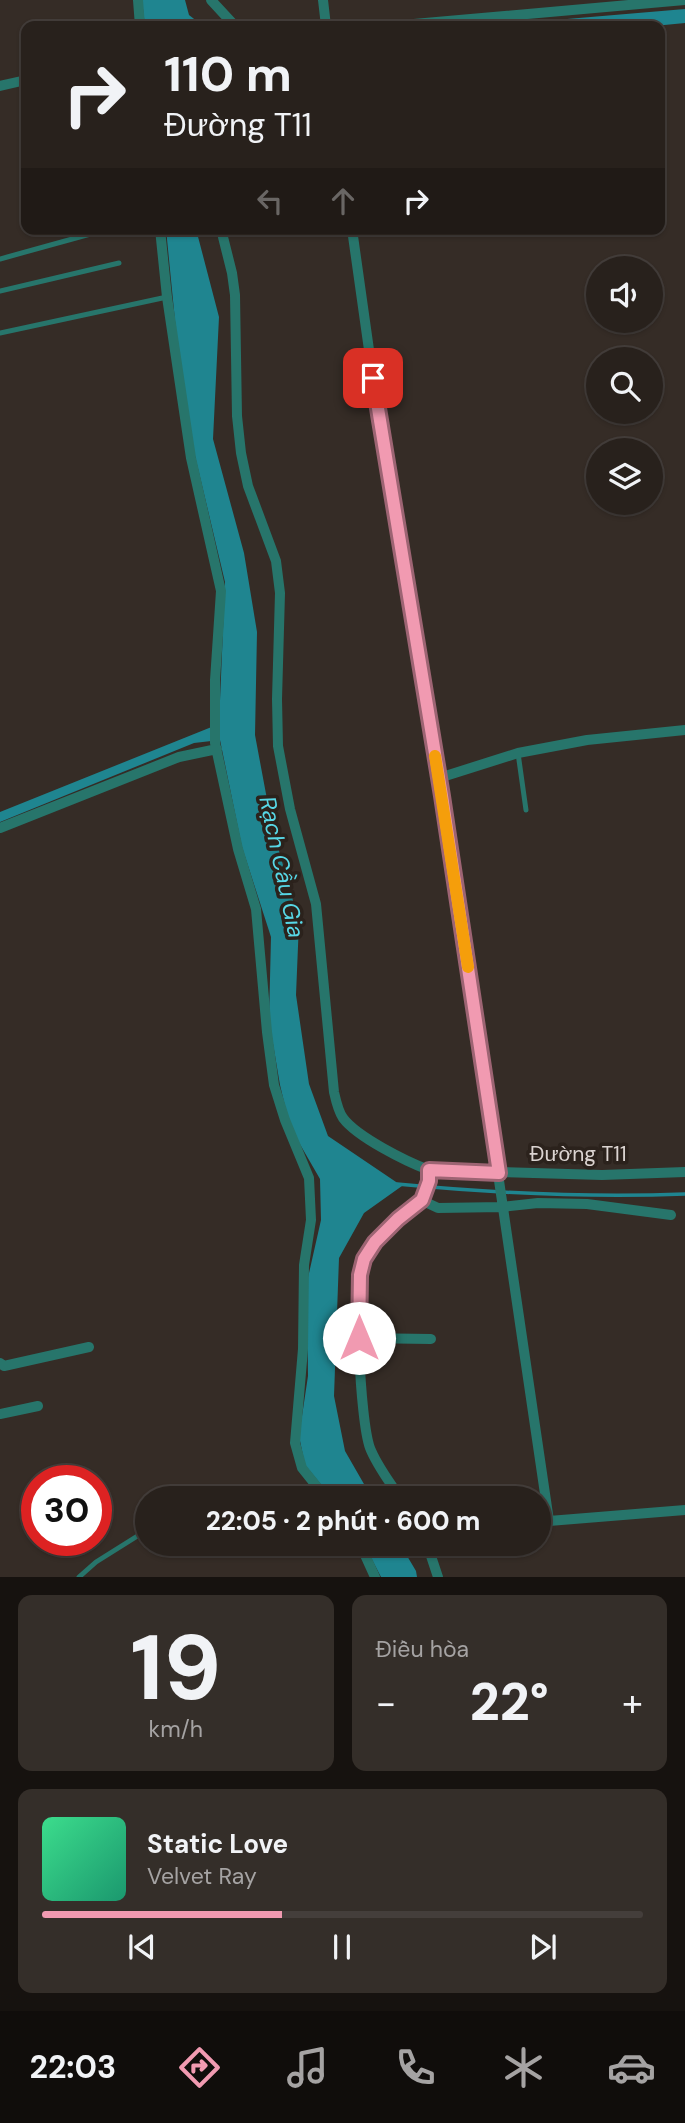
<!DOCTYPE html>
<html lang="vi">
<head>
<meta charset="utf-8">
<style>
	:root { --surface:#28211c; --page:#342e29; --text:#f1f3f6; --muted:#a5a3a3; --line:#443e3b; --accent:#f19ab1 }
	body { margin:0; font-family:"DM Sans",sans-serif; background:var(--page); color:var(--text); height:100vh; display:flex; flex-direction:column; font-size:26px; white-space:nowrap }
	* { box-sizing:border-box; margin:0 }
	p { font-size:23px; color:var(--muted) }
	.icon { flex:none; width:38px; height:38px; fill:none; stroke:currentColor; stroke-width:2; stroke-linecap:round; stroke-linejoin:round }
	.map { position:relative; height:1577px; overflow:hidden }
	.side { display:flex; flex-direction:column; gap:18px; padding:18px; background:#16120f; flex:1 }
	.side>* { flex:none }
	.top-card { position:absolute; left:21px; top:21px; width:644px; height:214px; border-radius:14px; box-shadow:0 2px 5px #0004,0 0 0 2px var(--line); background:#28211c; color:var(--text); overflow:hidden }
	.controls { position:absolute; left:586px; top:256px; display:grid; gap:14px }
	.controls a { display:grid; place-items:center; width:77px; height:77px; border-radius:50%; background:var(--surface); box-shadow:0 2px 5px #0004,0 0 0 2px var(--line); font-size:35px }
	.speed { position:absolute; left:21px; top:1465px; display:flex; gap:14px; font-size:35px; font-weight:700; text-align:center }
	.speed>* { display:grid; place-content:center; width:91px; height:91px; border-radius:50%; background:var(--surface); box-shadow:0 2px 5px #0004,0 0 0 2px var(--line); line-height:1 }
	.speed .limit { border:10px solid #d22; background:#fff; color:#111 }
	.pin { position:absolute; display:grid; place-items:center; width:60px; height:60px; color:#fff; margin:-30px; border-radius:14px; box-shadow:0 4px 10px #0006 }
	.me { position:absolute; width:77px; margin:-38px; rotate:0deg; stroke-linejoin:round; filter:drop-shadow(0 0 5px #0008) }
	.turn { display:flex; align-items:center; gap:24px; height:147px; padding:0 28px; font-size:32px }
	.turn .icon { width:91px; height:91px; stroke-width:2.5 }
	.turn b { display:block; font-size:49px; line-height:60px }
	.lanes { display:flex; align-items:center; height:66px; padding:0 28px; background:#0003; justify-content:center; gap:35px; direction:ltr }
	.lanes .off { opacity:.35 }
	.big { font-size:52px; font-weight:800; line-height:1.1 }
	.side .widget { flex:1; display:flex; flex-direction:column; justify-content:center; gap:10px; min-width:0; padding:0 24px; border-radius:14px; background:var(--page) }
	.side .dial { align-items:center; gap:0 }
	.dial b { font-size:91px; line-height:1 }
	.song { display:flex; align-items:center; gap:21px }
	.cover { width:84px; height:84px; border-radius:10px; background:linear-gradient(135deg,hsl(150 70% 55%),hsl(160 70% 35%)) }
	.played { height:7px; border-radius:4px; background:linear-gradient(90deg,var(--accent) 40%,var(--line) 40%) }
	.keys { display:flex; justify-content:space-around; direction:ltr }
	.heat { display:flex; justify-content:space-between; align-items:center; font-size:38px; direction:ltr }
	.side .tiles { flex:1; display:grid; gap:18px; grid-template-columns:1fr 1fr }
	.widget:last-child { grid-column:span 2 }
	.trip { position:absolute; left:135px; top:1486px; width:416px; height:70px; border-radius:35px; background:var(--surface); box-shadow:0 2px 5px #0004,0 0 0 2px var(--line); font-weight:800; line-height:70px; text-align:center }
	.dock { display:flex; height:112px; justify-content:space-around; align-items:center; background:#100d0b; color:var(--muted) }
	.dock .icon { width:49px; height:49px }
	.dock .current { color:var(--accent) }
	.dock b { font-size:32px; color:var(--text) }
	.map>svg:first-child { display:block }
</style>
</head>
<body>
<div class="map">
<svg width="685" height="1577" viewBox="0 0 685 1577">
	<rect width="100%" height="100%" fill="#352c26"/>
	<path fill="#1f8590" d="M142 0H185L189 15 203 26H145Z
		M685 9V23L654 26H486Z
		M166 229H196L219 317 213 439 244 553 257 632 255 735 272 826 299 922 296 995 309 1084 328 1136 402 1186 364 1213 339 1258 334 1396 345 1451 372 1498H332L305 1465 299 1436 308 1376 307 1282 321 1220 320 1179 290 1127 280 1085 269 1020 271 937 242 847 220 740 194 743 0 822V812L219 724 225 582 191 439 179 361Z
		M364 1544H400L416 1571 417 1577H381Z"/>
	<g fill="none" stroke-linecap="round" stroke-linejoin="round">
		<path stroke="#1f8590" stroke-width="3.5" d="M397 1184C492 1193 589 1198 685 1194"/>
		<path stroke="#27756b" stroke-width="5" d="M0 259 94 233
			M0 291 119 263
			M0 333 167 297
			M518 753 526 810
			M257 1498 311 1493 319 1498
			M79 1577 96 1562 147 1530"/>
		<path stroke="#27756b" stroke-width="10" d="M138 0 140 26
			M211 0 235 26
			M323 0 326 26
			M391 26 685 0
			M0 86 26 80
			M160 229 167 297 191 458 221 591 215 680V743L238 849 256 909 267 1032 274 1085 285 1120 309 1178 311 1220 304 1265 303 1349 295 1443 302 1468 326 1498
			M221 229 232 273 235 295 237 416 241 453 248 486 276 561 280 593 277 699 278 746 290 809 316 904 334 1092C336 1101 338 1111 343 1118 357 1137 407 1162 429 1170L602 1175 685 1172
			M352 229 380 428 445 813 549 1521 685 1510
			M439 778 518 753 587 740 685 730
			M0 828 179 757 217 749
			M421 1200 438 1208 502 1207 538 1203 587 1204 671 1215
			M359 1338 431 1339
			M0 1363 4 1366 89 1347
			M0 1414 38 1406
			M400 1498C390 1482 377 1466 370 1448 360 1421 353 1282 365 1257 373 1242 387 1228 400 1217 406 1212 416 1207 421 1201 427 1193 429 1180 429 1170
			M360 1544 375 1577
			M427 1544 438 1577"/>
	</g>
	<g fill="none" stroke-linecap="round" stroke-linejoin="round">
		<defs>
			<path id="route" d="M359 1338 360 1275 364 1259 375 1242 398 1219 422 1200 429 1181V1170L499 1173 442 796 373 378"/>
		</defs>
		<use href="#route" stroke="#9d6473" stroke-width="18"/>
		<use href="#route" stroke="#f19ab1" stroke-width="12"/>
		<path stroke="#f59e0b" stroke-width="12" d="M435 756 468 967"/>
	</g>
	<g text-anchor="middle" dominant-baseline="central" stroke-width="7" stroke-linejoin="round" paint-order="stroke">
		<g font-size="21" fill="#dbd4d1" stroke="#2b221c">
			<text x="578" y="1154">Đường T11</text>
		</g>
		<g font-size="23" font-style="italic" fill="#57d7e6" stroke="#2b221c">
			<text transform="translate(282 867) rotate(78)">Rạch Cầu Gia</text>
		</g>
	</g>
</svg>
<div class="controls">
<a><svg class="icon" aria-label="sound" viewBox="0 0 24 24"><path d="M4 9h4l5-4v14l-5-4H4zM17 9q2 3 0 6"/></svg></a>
<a><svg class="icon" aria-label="search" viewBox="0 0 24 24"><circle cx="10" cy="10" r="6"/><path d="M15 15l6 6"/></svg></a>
<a><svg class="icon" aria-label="layers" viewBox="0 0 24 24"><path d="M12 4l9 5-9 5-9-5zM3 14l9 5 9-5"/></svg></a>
</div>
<div class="speed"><div class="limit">30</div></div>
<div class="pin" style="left:373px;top:378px;background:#d93025"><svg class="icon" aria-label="arrive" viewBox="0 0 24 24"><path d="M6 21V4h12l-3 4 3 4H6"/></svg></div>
<svg class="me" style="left:359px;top:1338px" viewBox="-20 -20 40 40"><circle r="19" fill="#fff"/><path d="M0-13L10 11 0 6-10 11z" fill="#f19ab1"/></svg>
<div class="trip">22:05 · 2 phút · 600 m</div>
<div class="top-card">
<div class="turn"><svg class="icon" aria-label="right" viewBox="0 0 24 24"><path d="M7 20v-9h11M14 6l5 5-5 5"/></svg><div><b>110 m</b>Đường T11</div></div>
<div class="lanes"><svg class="icon off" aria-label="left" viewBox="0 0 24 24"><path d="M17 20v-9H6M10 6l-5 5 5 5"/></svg><svg class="icon off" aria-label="ahead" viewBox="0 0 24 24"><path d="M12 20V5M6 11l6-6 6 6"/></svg><svg class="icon" aria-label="right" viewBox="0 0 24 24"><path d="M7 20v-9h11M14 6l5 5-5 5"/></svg></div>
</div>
</div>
<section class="side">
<div class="tiles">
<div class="widget dial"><b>19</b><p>km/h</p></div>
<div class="widget"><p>Điều hòa</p>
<div class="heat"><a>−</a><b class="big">22°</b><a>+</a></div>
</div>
<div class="widget">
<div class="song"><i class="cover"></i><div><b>Static Love</b><p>Velvet Ray</p></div></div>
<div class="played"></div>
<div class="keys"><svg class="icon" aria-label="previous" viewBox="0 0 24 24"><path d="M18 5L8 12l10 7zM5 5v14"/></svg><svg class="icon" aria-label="pause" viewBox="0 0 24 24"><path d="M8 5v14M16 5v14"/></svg><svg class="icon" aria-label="next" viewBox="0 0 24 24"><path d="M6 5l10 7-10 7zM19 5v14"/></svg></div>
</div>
</div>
</section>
<nav class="dock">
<b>22:03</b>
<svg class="icon current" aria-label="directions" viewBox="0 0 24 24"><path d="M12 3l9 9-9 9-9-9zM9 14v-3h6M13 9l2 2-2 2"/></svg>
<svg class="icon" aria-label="music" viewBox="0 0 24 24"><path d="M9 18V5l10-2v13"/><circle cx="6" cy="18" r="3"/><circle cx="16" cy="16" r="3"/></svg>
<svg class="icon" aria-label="phone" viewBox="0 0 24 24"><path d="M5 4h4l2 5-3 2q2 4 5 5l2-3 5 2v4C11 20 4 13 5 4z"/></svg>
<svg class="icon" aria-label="climate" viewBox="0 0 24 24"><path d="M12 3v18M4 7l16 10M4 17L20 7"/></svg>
<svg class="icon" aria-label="car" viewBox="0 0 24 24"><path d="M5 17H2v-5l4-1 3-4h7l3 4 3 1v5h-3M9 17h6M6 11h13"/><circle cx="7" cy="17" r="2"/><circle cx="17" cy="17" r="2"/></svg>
</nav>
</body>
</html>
